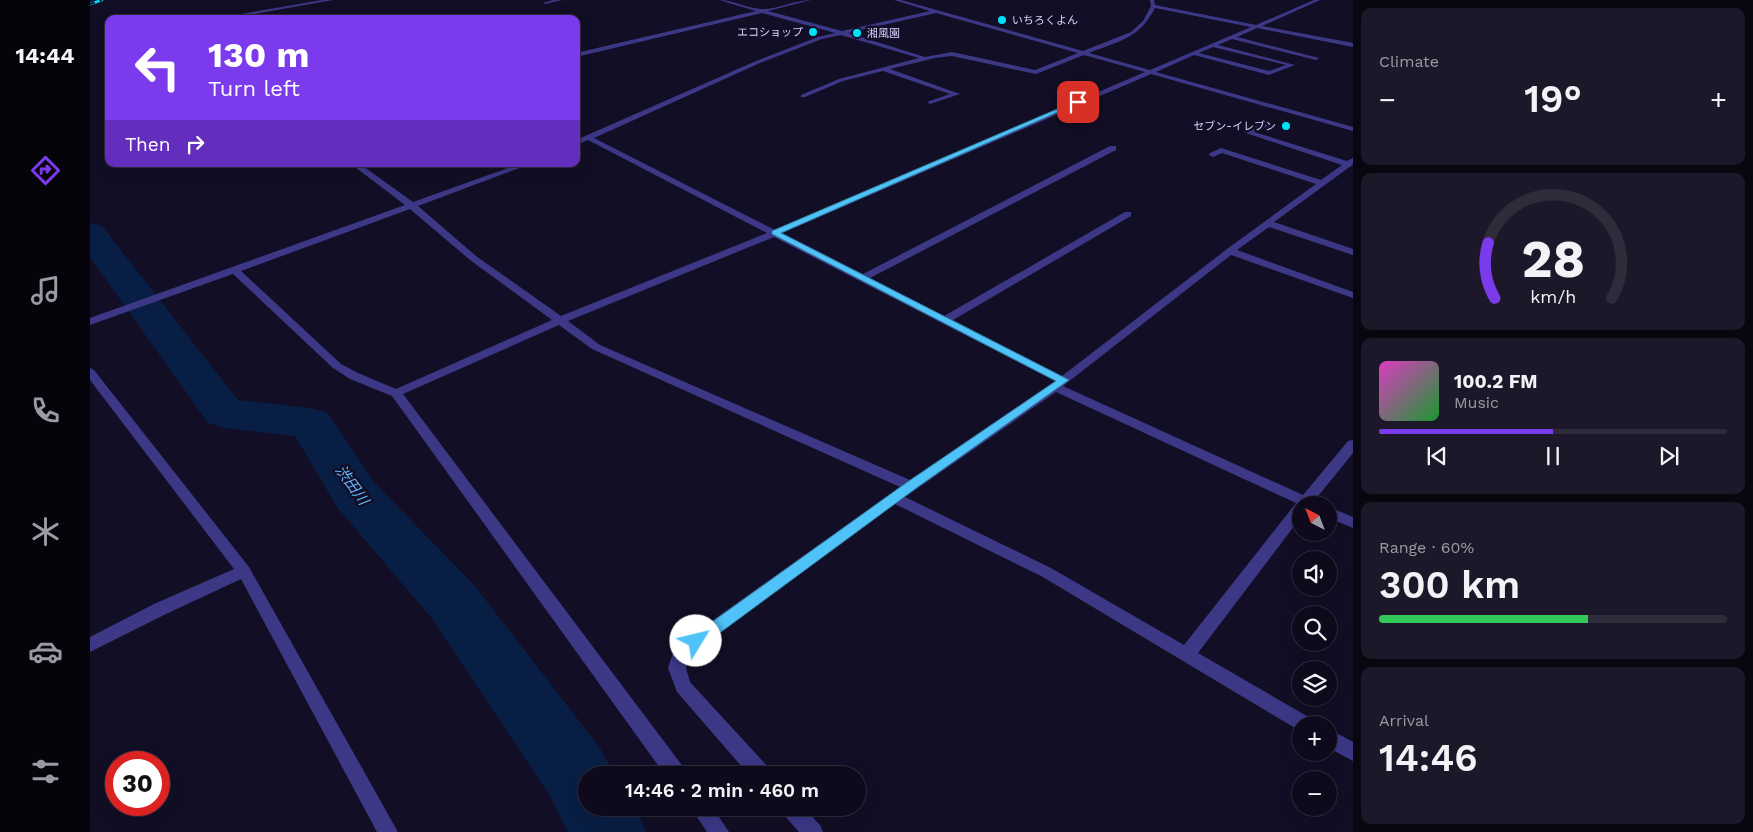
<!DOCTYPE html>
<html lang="en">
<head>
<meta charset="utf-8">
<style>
	:root { --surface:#0e0a1c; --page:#1c1829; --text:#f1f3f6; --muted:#9b9aa3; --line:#2e2b3b; --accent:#7c3aed }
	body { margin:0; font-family:"Work Sans","Noto Sans JP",sans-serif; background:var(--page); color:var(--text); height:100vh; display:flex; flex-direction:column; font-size:19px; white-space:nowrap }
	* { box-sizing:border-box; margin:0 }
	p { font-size:16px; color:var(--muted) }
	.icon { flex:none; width:28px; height:28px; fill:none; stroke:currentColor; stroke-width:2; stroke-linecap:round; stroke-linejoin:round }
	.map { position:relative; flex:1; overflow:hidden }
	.drawer { display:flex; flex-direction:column; gap:8px; padding:8px; background:#08060f; width:400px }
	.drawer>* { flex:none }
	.hud { position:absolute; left:15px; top:15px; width:475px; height:152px; border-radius:10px; box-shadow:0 5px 20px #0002,0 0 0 1px var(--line); background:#7c3aed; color:#fff; overflow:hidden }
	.needle { width:32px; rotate:318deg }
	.fabs { position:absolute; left:1202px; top:496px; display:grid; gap:10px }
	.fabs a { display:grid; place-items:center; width:45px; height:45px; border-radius:50%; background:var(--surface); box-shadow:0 5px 20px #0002,0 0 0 1px var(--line); font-size:25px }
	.speed { position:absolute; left:15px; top:751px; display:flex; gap:10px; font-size:25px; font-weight:700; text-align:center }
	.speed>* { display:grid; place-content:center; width:65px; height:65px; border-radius:50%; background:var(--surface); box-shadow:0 5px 20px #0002,0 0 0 1px var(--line); line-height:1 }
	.speed .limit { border:8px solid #d22; background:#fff; color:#111 }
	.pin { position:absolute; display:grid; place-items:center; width:42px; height:42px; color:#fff; margin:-21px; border-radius:10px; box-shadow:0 2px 8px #0006 }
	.me { position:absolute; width:55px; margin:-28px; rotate:54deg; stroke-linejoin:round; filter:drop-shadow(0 0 4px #0008) }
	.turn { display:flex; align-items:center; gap:18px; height:105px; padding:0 20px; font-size:22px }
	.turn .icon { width:65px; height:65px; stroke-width:2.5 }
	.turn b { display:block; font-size:35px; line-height:42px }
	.then { display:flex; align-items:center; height:48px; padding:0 20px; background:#0003; gap:10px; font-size:19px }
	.big { font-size:38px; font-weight:600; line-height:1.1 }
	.drawer .tile { flex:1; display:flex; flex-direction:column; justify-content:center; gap:8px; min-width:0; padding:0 18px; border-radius:10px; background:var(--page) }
	.drawer .dial { align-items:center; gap:0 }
	.dial svg { height:130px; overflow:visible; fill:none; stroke:var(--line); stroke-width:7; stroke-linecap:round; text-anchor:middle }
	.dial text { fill:var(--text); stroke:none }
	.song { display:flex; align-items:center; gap:15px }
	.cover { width:60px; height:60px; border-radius:8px; background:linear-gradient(135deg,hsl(310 70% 55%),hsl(130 70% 35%)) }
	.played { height:5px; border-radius:2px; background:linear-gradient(90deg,var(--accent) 50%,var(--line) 50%) }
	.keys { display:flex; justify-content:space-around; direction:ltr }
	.heat { display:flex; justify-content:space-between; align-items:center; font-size:28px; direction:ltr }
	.charge { height:8px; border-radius:4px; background:linear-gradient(90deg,#34c759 60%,var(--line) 0) }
	.trip { position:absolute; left:488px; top:766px; width:288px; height:50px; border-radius:25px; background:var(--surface); box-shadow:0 5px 20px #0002,0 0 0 1px var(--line); font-weight:600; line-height:50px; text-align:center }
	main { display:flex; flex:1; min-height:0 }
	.menu { display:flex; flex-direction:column; width:90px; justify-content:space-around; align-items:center; background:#06040b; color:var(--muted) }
	.menu .icon { width:35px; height:35px }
	.menu .current { color:var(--accent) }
	.menu b { font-size:22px; color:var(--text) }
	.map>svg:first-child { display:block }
</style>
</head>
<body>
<main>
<nav class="menu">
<b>14:44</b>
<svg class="icon current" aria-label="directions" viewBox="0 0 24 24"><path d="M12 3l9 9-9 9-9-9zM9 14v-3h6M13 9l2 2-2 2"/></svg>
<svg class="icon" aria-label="music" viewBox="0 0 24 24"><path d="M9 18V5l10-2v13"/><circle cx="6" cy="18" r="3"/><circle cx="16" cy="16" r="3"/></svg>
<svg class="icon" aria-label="phone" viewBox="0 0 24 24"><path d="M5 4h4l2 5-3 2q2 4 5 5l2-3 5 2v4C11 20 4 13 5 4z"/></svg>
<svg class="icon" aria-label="climate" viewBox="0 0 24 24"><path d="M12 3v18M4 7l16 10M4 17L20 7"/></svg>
<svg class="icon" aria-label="car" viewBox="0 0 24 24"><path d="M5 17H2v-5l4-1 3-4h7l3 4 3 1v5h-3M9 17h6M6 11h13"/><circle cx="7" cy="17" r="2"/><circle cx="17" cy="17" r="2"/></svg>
<svg class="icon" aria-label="filters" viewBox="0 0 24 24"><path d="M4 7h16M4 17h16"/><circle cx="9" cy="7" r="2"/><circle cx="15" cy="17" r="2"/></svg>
</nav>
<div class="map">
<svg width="1263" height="832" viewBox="0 0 1263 832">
	<rect width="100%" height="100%" fill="#120e25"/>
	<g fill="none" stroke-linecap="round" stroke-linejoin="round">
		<path fill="#091e44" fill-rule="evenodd" d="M0 0H11L8 4 0 6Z
			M0 223 12 226 148 400 220 408 237 412 283 481 385 586 510 748 525 775H496V808H546L556 832H478L460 796 343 620 247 507 205 436 134 428 118 423 0 257Z"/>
		<path fill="#3c3886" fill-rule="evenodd" d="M232 0H243L136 19H123Z
			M463 0H472L455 4 453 3Z
			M629 0C643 0 656 8 671 9 686 10 705 0 721 0L678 11 752 31 840 11 804 0H811L993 51 1041 32 1053 21 1061 6 1060 0H1064L1065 5 1166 25 1224 0H1230L1172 26 1263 43V47L1167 28 1147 37 1229 58 1226 60 1142 39 1128 45 1205 65 1179 75 1104 55 1066 72 1263 127V131L1061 74 692 233 773 274 1020 146H1026V150L780 278 854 316 1035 212H1041V216L863 320 972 376 1137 249 1226 184 1132 153 1123 157 1119 155 1120 153 1131 148 1231 180 1252 165 1153 132 1179 121 1183 123 1182 125 1164 132 1257 161 1263 158V164L1261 166 1184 222 1263 249V255L1179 227 1147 250 1263 292V298L1141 255 973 386 1213 495 1258 441 1263 440V453L1225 500 1230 505H1211V517L1108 653 1222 719 1225 725H1211V732L1210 731 951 576 805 504 598 656 596 668 600 682 679 768 682 775H659L587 692 578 668 585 647 810 487 502 349 469 325 313 394 594 768 597 775H575L302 396 260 379 243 368 143 274 0 325V318L315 205 261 164H270L323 202 429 164H440L328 206 386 256 471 316 677 233 498 140 486 145V140L666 61 728 37 745 33 672 13 486 57V53L666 11ZM1065 8 1161 27 1060 70 999 53C1029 41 1049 39 1065 8ZM846 13 988 53 945 70 862 52 835 57 758 33ZM751 35 829 58 749 79 711 95V97H715L753 81 793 71 860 94 837 102 840 104 870 94 800 69 845 58 862 56 946 74 994 55 1055 72 685 230 504 138 670 63 732 39ZM1123 47 1196 65 1179 71 1109 53ZM320 209 380 260 462 320 306 389 268 373 251 364 151 271ZM684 237 965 381 820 480 510 345 478 321ZM966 392 1206 503 1094 645 961 568 815 497Z
			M0 368 4 370 159 567 308 832H287L151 579 76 614 0 652V637L64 604 144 569 0 380Z
			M1239 507 1263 517V528L1239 518Z
			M1239 729 1263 742V761L1239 748Z
			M601 808H623L639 832H617Z
			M691 808H714L730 825 733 832H709L694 815Z"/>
		<defs>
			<path id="rail" d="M0 4 12 0"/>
		</defs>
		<use href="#rail" stroke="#00e1fe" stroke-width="2.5"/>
		<use href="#rail" stroke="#120e25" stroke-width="2" stroke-dasharray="5" stroke-linecap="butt"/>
	</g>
	<path fill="#4fc3f7" stroke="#337fa1" d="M986 101 991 102 691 233 979 380 825 489 612 646 606 648 601 646 599 641 601 637 816 483 966 381 682 234V231Z"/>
	<g fill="#00e1fe" stroke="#120e25" stroke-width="2">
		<circle cx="912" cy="20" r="5"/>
		<circle cx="723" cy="32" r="5"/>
		<circle cx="767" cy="33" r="5"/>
		<circle cx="1196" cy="126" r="5"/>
	</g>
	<g text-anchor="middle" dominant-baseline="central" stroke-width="5" stroke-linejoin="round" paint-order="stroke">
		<g font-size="11" fill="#d8d3ff" stroke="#120e25" text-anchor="start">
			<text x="922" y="20">いちろくよん</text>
			<text x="713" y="32" text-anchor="end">エコショップ</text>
			<text x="777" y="33">湘風園</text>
			<text x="1186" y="126" text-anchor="end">セブン-イレブン</text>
		</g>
		<g font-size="15" font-style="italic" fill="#61b4ff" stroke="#120e25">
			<text transform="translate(262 485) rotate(54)">渋田川</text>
		</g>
	</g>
</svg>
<div class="fabs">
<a><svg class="needle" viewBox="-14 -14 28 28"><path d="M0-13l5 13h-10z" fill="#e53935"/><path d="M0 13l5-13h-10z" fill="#9b9aa3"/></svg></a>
<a><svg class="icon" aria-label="sound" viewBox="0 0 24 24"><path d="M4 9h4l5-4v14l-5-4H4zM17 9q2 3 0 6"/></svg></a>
<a><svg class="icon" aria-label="search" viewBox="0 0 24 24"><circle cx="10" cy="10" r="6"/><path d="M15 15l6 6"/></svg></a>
<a><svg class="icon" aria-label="layers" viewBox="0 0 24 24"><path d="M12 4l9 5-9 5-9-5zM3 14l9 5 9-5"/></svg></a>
<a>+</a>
<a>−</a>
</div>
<div class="speed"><div class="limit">30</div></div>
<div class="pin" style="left:988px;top:102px;background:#d93025"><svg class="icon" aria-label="arrive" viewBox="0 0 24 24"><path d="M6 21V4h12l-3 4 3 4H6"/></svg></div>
<svg class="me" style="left:606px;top:641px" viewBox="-20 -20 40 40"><circle r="19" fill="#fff"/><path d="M0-13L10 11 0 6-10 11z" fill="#4fc3f7"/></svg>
<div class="trip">14:46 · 2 min · 460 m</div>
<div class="hud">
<div class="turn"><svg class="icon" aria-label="left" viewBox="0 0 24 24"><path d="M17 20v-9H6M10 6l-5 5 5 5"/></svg><div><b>130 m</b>Turn left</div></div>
<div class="then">Then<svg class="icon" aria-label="right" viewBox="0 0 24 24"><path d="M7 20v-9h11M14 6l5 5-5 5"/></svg></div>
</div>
</div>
<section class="drawer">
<div class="tile"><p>Climate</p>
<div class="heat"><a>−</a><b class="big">19°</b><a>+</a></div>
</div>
<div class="tile dial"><svg viewBox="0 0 100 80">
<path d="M14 69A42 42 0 1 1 86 69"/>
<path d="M14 69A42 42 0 0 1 10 35" stroke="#7c3aed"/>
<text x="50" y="56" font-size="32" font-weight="700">28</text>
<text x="50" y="72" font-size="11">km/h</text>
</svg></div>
<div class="tile">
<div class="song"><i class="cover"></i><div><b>100.2 FM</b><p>Music</p></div></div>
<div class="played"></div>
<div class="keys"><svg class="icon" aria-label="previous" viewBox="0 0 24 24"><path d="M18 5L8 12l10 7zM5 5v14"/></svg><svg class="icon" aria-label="pause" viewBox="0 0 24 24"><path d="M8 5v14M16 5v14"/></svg><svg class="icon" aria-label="next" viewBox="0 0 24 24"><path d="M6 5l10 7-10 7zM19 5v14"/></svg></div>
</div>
<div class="tile"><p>Range · 60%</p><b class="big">300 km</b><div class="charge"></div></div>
<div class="tile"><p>Arrival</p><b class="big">14:46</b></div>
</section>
</main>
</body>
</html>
